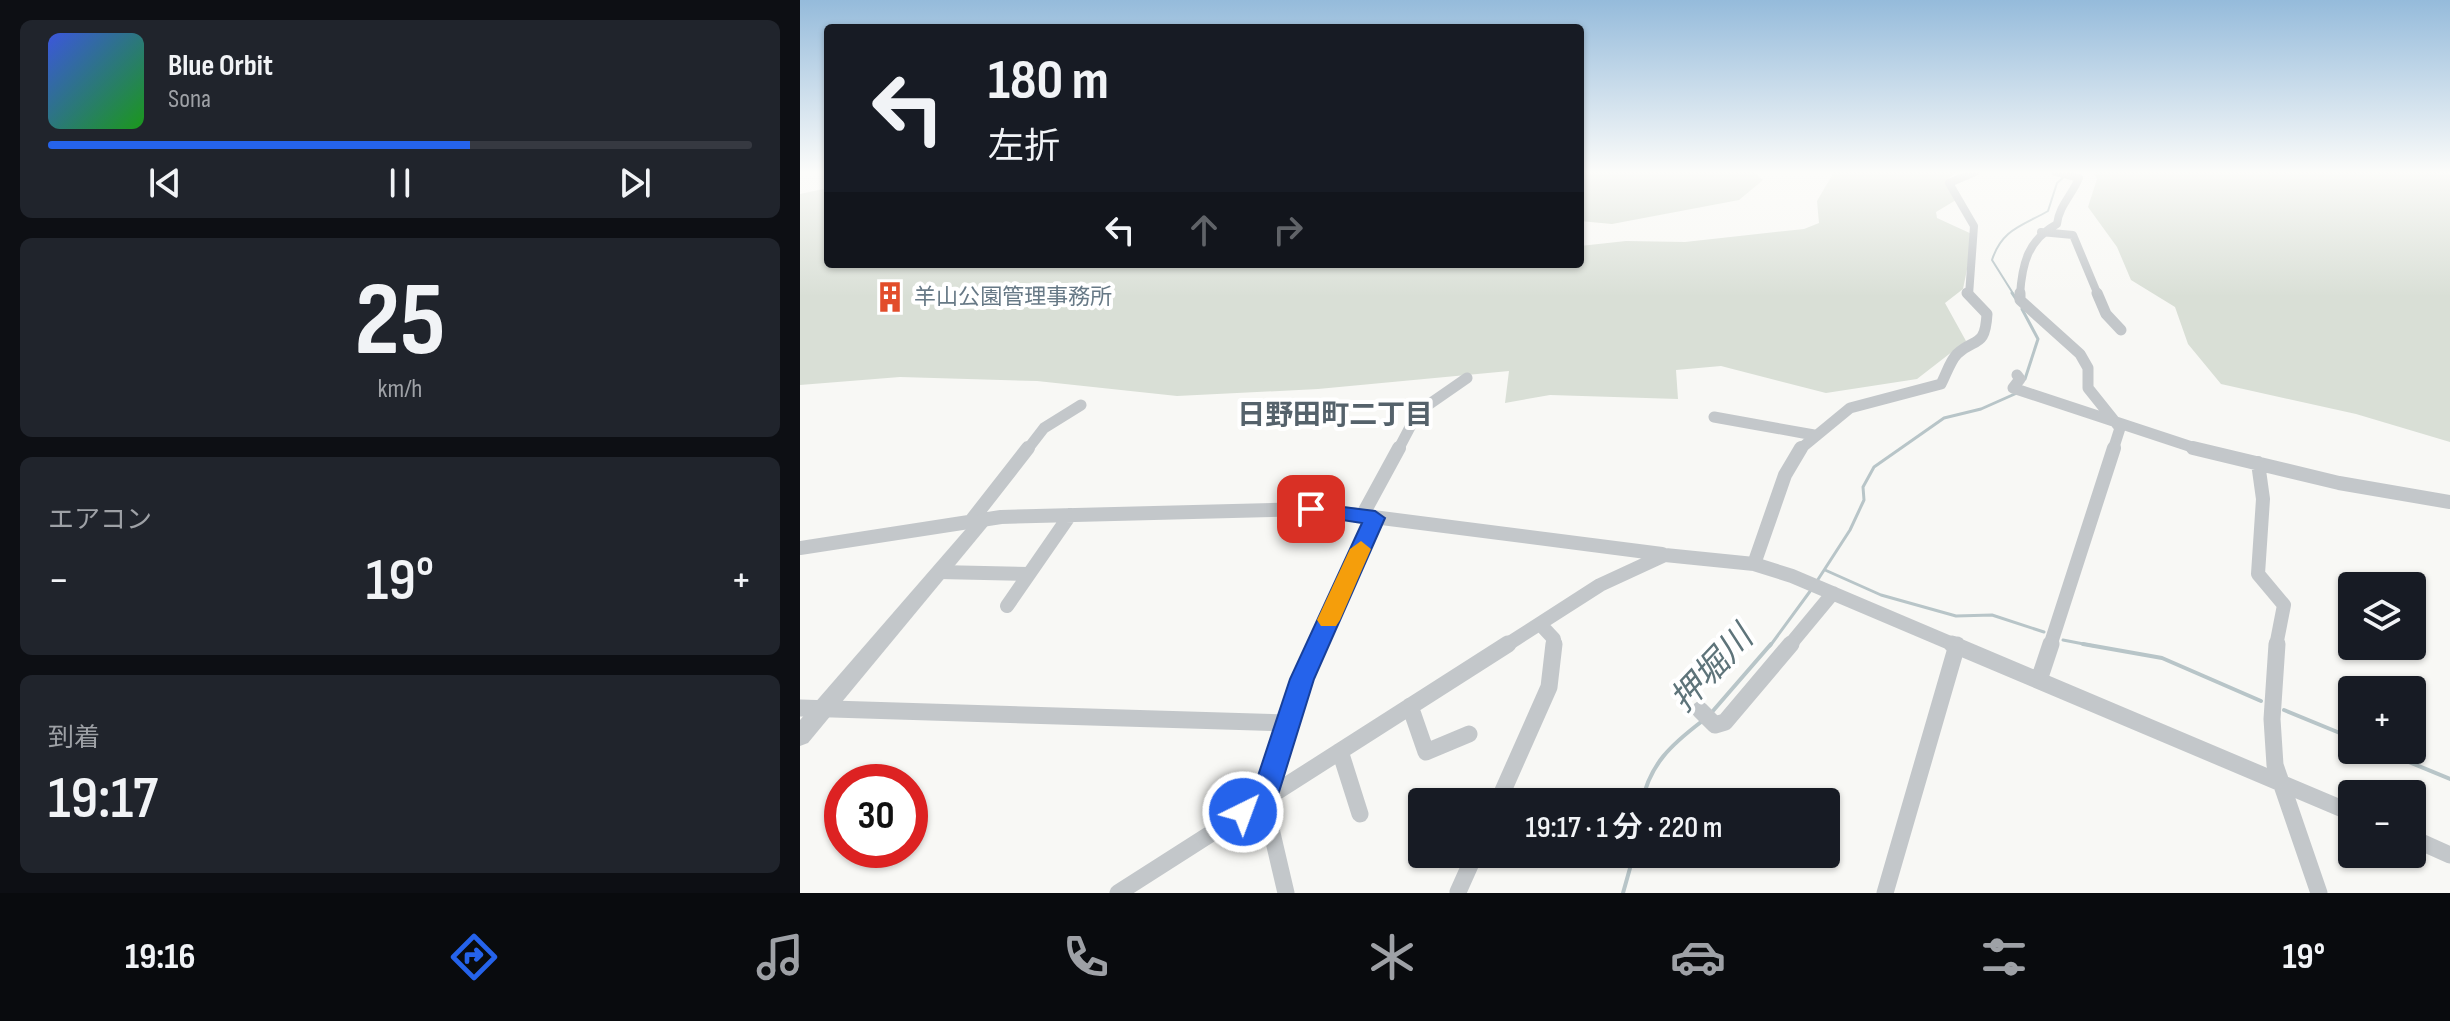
<!DOCTYPE html>
<html lang="ja">
<head>
<meta charset="utf-8">
<style>
	:root { --surface:#171b24; --page:#20242c; --text:#f1f3f6; --muted:#9ea1a6; --line:#363941; --accent:#2563eb }
	body { margin:0; font-family:"Sofia Sans Condensed","Noto Sans JP",sans-serif; background:var(--page); color:var(--text); height:100vh; display:flex; flex-direction:column; font-size:30px; white-space:nowrap }
	* { box-sizing:border-box; margin:0 }
	p { font-size:26px; color:var(--muted) }
	.icon { flex:none; width:44px; height:44px; fill:none; stroke:currentColor; stroke-width:2; stroke-linecap:round; stroke-linejoin:round }
	.map { position:relative; flex:1; overflow:hidden }
	.panel { display:flex; flex-direction:column; gap:20px; padding:20px; background:#0d0f14; width:800px }
	.panel>* { flex:none }
	.guide { position:absolute; left:24px; top:24px; width:760px; height:244px; border-radius:8px; box-shadow:0 2px 6px #0004; background:#171b24; color:var(--text); overflow:hidden }
	.controls { position:absolute; left:1538px; top:572px; display:grid; gap:16px }
	.controls a { display:grid; place-items:center; width:88px; height:88px; border-radius:8px; background:var(--surface); box-shadow:0 2px 6px #0004; font-size:40px }
	.speed { position:absolute; left:24px; top:764px; display:flex; gap:16px; font-size:40px; font-weight:700; text-align:center }
	.speed>* { display:grid; place-content:center; width:104px; height:104px; border-radius:50%; background:var(--surface); box-shadow:0 2px 6px #0004; line-height:1 }
	.speed .limit { border:12px solid #d22; background:#fff; color:#111 }
	.pin { position:absolute; display:grid; place-items:center; width:68px; height:68px; color:#fff; margin:-34px; border-radius:16px; box-shadow:0 4px 12px #0006 }
	.me { position:absolute; width:88px; margin:-44px; rotate:42deg; stroke-linejoin:round; filter:drop-shadow(0 0 6px #0008) }
	.turn { display:flex; align-items:center; gap:28px; height:168px; padding:0 32px; font-size:36px }
	.turn .icon { width:104px; height:104px; stroke-width:2.5 }
	.turn b { display:block; font-size:56px; line-height:68px }
	.lanes { display:flex; align-items:center; height:76px; padding:0 32px; background:#0003; justify-content:center; gap:40px; direction:ltr }
	.lanes .off { opacity:.35 }
	.big { font-size:60px; font-weight:600; line-height:1.1 }
	.panel .tile { flex:1; display:flex; flex-direction:column; justify-content:center; gap:12px; min-width:0; padding:0 28px; border-radius:12px; background:var(--page) }
	.panel .dial { align-items:center; gap:0 }
	.dial b { font-size:104px; line-height:1 }
	.song { display:flex; align-items:center; gap:24px }
	.cover { width:96px; height:96px; border-radius:12px; background:linear-gradient(135deg,hsl(230 70% 55%),hsl(120 70% 35%)) }
	.played { height:8px; border-radius:4px; background:linear-gradient(90deg,var(--accent) 60%,var(--line) 60%) }
	.keys { display:flex; justify-content:space-around; direction:ltr }
	.heat { display:flex; justify-content:space-between; align-items:center; font-size:44px; direction:ltr }
	.trip { position:absolute; left:608px; top:788px; width:432px; height:80px; border-radius:8px; background:var(--surface); box-shadow:0 2px 6px #0004; font-weight:600; line-height:80px; text-align:center }
	.tabs { display:flex; height:128px; justify-content:space-around; align-items:center; background:#090b0e; color:var(--muted) }
	.tabs .icon { width:56px; height:56px }
	.tabs .selected { color:var(--accent) }
	.tabs b { font-size:36px; color:var(--text) }
	main { display:flex; flex:1; min-height:0 }
	.map>svg:first-child { display:block }
</style>
</head>
<body>
<main>
<section class="panel">
<div class="tile">
<div class="song"><i class="cover"></i><div><b>Blue Orbit</b><p>Sona</p></div></div>
<div class="played"></div>
<div class="keys"><svg class="icon" aria-label="previous" viewBox="0 0 24 24"><path d="M18 5L8 12l10 7zM5 5v14"/></svg><svg class="icon" aria-label="pause" viewBox="0 0 24 24"><path d="M8 5v14M16 5v14"/></svg><svg class="icon" aria-label="next" viewBox="0 0 24 24"><path d="M6 5l10 7-10 7zM19 5v14"/></svg></div>
</div>
<div class="tile dial"><b>25</b><p>km/h</p></div>
<div class="tile"><p>エアコン</p>
<div class="heat"><a>−</a><b class="big">19°</b><a>+</a></div>
</div>
<div class="tile"><p>到着</p><b class="big">19:17</b></div>
</section>
<div class="map">
<svg width="1650" height="893" viewBox="0 0 1650 893">
	<rect width="100%" height="100%" fill="#f8f8f5"/>
	<path fill="#d9dfd6" d="M780 172H954L963 180 939 200 812 224 780 221Z
		M1034 172H1156L1148 179 1161 197 1136 212 1137 218 1174 235 1163 289 1145 303 1166 341 1117 379 1026 393 921 366 876 370 878 399 750 395 705 403 709 371 518 389 377 396 237 381 100 377 0 385V194L28 188V264H780V246L826 241 885 242 1004 229 1019 223 1017 201Z
		M1293 172H1650V442L1556 414 1421 384 1388 344 1375 307 1331 280 1317 247 1288 207 1297 179Z"/>
	<g fill="none" stroke-linecap="round" stroke-linejoin="round">
		<path stroke="#b8c5c8" stroke-width="2" d="M1214 295 1192 260C1202 229 1222 226 1248 211L1257 183 1265 176"/>
		<path stroke="#b8c5c8" stroke-width="3" d="M1212 293 1216 299
			M1222 309 1238 339 1225 379
			M1025 570 1081 595 1156 616 1192 615 1244 632
			M1017 581 1050 530 1064 500 1063 487 1074 467 1144 418 1181 409 1217 393
			M1263 640 1294 646
			M970 646 1011 590"/>
		<path stroke="#b8c5c8" stroke-width="4" d="M1283 644 1362 658 1461 701
			M1484 710 1552 738
			M912 712 971 644
			M1580 750 1650 779
			M842 802C850 764 871 745 901 722
			M823 893 834 854"/>
		<path stroke="#c3c7ca" stroke-width="8" d="M1241 232 1273 235 1298 295
			M1169 295 1174 226 1149 183 1175 172
			M1220 295C1222 263 1228 240 1257 224 1259 206 1272 195 1279 178L1256 172"/>
		<path stroke="#c3c7ca" stroke-width="11" d="M1220 293V300L1280 354 1288 368V388L1320 428 1313 450
			M1297 293 1306 314 1321 330
			M1217 375 1220 379 1213 388 1401 450
			M914 417 1014 435
			M227 450 244 428 281 405
			M598 450 618 412 667 378
			M999 450 1050 408 1141 384C1146 375 1150 361 1157 354 1175 337 1185 349 1187 314L1167 293"/>
		<path stroke="#c3c7ca" stroke-width="14" d="M1393 448 1539 483 1650 502
			M1458 463 1463 499 1458 574 1484 605 1476 646
			M562 516 599 448
			M171 521 228 448
			M0 548 201 517 511 509 862 554
			M954 564 985 475 1001 448
			M139 572 229 574
			M207 606 270 515
			M740 624 754 639 753 646
			M517 646 575 518
			M705 646 800 585 865 555 954 564 992 576 1157 646
			M989 646 1033 593
			M1250 646 1314 448"/>
		<path stroke="#c3c7ca" stroke-width="17" d="M1152 644 1552 813
			M1477 644 1472 719 1475 765 1519 893
			M1239 680 1251 644
			M610 706 626 752 669 734
			M0 708 488 723
			M900 710 915 725 925 722 991 644
			M540 751 560 814
			M698 802 749 687 754 644
			M1612 838 1650 855
			M658 892 675 854
			M318 893 708 644
			M486 893 464 799 502 679 518 644
			M1085 893 1157 645"/>
		<path fill="#c3c7ca" fill-rule="evenodd" d="M184 513 190 515 193 519 190 523 8 743 0 746V720L178 515Z"/>
	</g>
	<linearGradient id="sky" x2="0" y2="1"><stop stop-color="#95bbdb"/><stop offset="0.58" stop-color="#fcfcfa"/><stop offset="1" stop-color="#fcfcfa" stop-opacity="0"/></linearGradient>
	<rect width="1650" height="297" fill="url(#sky)"/>
	<path fill="#2563eb" stroke="#184099" stroke-width="2" d="M511 503 575 511 585 518 514 679 474 808 443 825 433 821 429 812 433 803 453 791 490 679 562 523 504 514 501 509Z"/>
	<path fill="#f59e0b" d="M561 541 571 549 540 620 536 626H521L517 620 550 549Z"/>
	<defs>
		<symbol id="building-bare" viewBox="-9 -9 18 18"><path d="M-4-6H4V6H1V3H-1V6H-4ZM-2.5-4.3h1.7v1.8h-1.7ZM.8-4.3h1.7v1.8H.8ZM-2.5-1h1.7V.8h-1.7ZM.8-1h1.7V.8H.8Z" fill="#e24d2b" stroke="#fff" stroke-width="2.5" paint-order="stroke"/></symbol>
	</defs>
	<g fill-rule="evenodd">
		<use href="#building-bare" x="68" y="275" width="44" height="44"/>
	</g>
	<g text-anchor="middle" dominant-baseline="central" stroke-width="8" stroke-linejoin="round" paint-order="stroke">
		<g font-size="22" fill="#677986" stroke="#fff" text-anchor="start">
			<text x="114" y="297">羊山公園管理事務所</text>
		</g>
		<g font-size="28" font-weight="bold" fill="#55626b" stroke="#fff">
			<text x="535" y="415">日野田町二丁目</text>
		</g>
		<g font-size="34" font-style="italic" fill="#5e747a" stroke="#fff">
			<text transform="translate(912 669) rotate(-47)">押堀川</text>
		</g>
	</g>
</svg>
<div class="controls">
<a><svg class="icon" aria-label="layers" viewBox="0 0 24 24"><path d="M12 4l9 5-9 5-9-5zM3 14l9 5 9-5"/></svg></a>
<a>+</a>
<a>−</a>
</div>
<div class="speed"><div class="limit">30</div></div>
<div class="pin" style="left:511px;top:509px;background:#d93025"><svg class="icon" aria-label="arrive" viewBox="0 0 24 24"><path d="M6 21V4h12l-3 4 3 4H6"/></svg></div>
<svg class="me" style="left:443px;top:812px" viewBox="-20 -20 40 40"><circle r="17" fill="#2563eb" stroke="#fff" stroke-width="3"/><path d="M0-11L8 9 0 5-8 9z" fill="#fff"/></svg>
<div class="trip">19:17 · 1 分 · 220 m</div>
<div class="guide">
<div class="turn"><svg class="icon" aria-label="left" viewBox="0 0 24 24"><path d="M17 20v-9H6M10 6l-5 5 5 5"/></svg><div><b>180 m</b>左折</div></div>
<div class="lanes"><svg class="icon" aria-label="left" viewBox="0 0 24 24"><path d="M17 20v-9H6M10 6l-5 5 5 5"/></svg><svg class="icon off" aria-label="ahead" viewBox="0 0 24 24"><path d="M12 20V5M6 11l6-6 6 6"/></svg><svg class="icon off" aria-label="right" viewBox="0 0 24 24"><path d="M7 20v-9h11M14 6l5 5-5 5"/></svg></div>
</div>
</div>
</main>
<nav class="tabs">
<b>19:16</b>
<svg class="icon selected" aria-label="directions" viewBox="0 0 24 24"><path d="M12 3l9 9-9 9-9-9zM9 14v-3h6M13 9l2 2-2 2"/></svg>
<svg class="icon" aria-label="music" viewBox="0 0 24 24"><path d="M9 18V5l10-2v13"/><circle cx="6" cy="18" r="3"/><circle cx="16" cy="16" r="3"/></svg>
<svg class="icon" aria-label="phone" viewBox="0 0 24 24"><path d="M5 4h4l2 5-3 2q2 4 5 5l2-3 5 2v4C11 20 4 13 5 4z"/></svg>
<svg class="icon" aria-label="climate" viewBox="0 0 24 24"><path d="M12 3v18M4 7l16 10M4 17L20 7"/></svg>
<svg class="icon" aria-label="car" viewBox="0 0 24 24"><path d="M5 17H2v-5l4-1 3-4h7l3 4 3 1v5h-3M9 17h6M6 11h13"/><circle cx="7" cy="17" r="2"/><circle cx="17" cy="17" r="2"/></svg>
<svg class="icon" aria-label="filters" viewBox="0 0 24 24"><path d="M4 7h16M4 17h16"/><circle cx="9" cy="7" r="2"/><circle cx="15" cy="17" r="2"/></svg>
<b>19°</b>
</nav>
</body>
</html>
